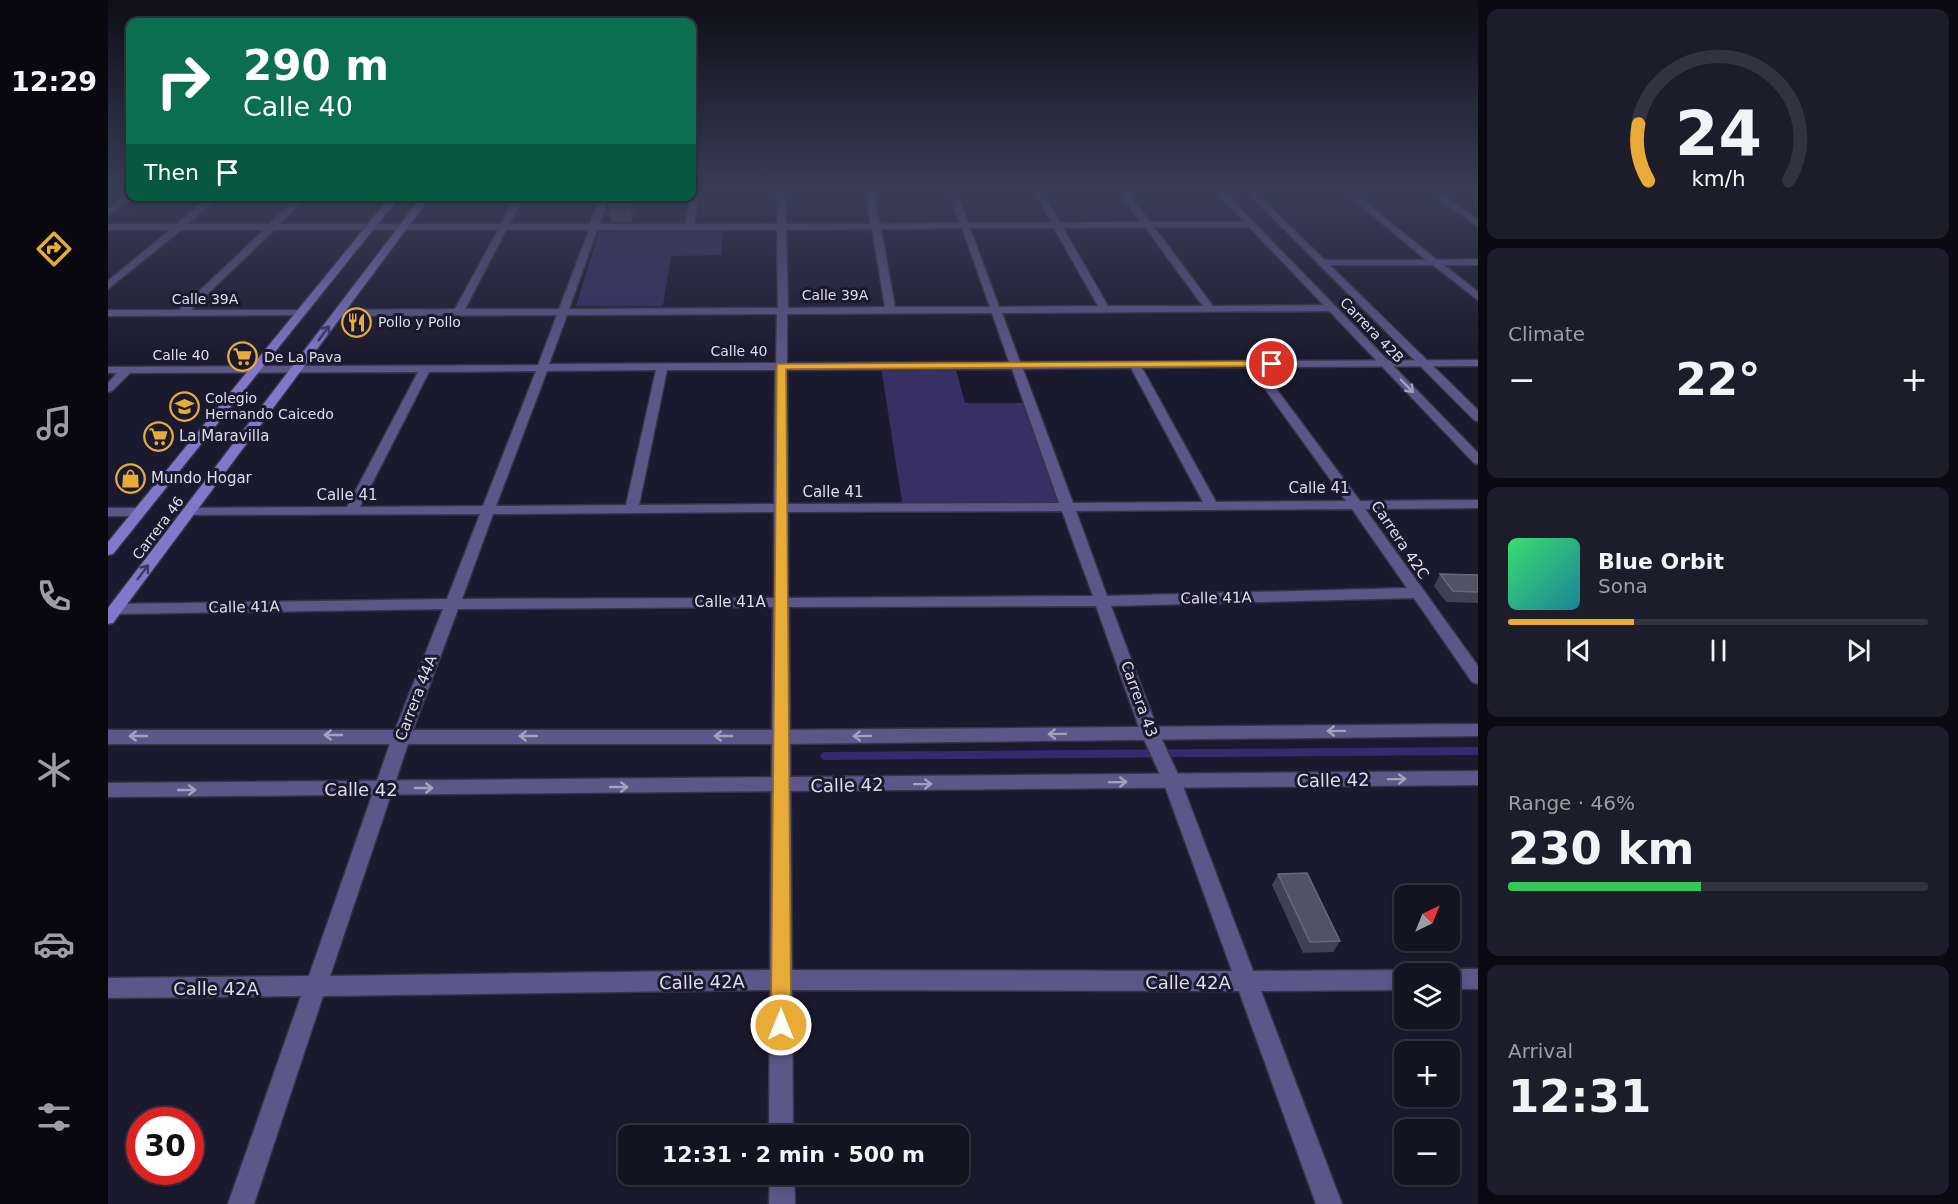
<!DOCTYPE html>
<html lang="en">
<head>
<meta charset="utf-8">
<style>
	:root { --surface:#141322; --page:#1d1c2a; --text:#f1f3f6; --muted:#9d9ea5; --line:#333240; --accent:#e9ab38 }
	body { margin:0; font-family:"DejaVu Sans",sans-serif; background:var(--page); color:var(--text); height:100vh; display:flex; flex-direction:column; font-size:22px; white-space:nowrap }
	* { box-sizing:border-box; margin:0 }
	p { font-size:20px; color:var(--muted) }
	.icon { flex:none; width:33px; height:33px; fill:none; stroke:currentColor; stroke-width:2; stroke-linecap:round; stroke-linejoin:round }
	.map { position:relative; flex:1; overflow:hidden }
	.details { display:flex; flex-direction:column; gap:9px; padding:9px; background:#0b0a13; width:480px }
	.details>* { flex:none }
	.hud { position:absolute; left:18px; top:18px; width:570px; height:183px; border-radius:12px; box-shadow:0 3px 9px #0003,0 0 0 2px var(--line); background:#0b6e4f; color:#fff; overflow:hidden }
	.needle { width:39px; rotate:43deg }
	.controls { position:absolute; left:1286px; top:885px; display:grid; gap:12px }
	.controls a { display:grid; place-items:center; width:66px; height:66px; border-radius:12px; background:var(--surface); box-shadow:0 3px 9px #0003,0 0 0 2px var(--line); font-size:30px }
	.speed { position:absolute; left:18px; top:1107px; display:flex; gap:12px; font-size:30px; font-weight:700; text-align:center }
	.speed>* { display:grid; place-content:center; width:78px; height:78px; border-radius:50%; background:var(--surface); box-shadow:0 3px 9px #0003,0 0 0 2px var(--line); line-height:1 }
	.speed .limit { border:9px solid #d22; background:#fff; color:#111 }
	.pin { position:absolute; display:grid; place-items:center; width:51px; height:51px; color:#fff; margin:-26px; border:3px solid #fff; border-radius:50%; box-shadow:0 2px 6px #0007 }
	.me { position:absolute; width:66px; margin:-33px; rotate:0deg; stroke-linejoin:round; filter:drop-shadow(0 0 4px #0008) }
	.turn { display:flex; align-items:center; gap:21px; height:126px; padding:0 18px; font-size:27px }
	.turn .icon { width:78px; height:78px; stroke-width:2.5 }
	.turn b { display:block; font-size:42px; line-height:51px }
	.then { display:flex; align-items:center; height:57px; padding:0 18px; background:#0003; gap:12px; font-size:22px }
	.big { font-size:45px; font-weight:700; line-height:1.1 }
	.details .tile { flex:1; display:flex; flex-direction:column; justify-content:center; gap:9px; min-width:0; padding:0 21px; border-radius:12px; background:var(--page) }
	.details .dial { align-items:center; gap:0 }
	.dial svg { height:156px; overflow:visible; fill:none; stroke:var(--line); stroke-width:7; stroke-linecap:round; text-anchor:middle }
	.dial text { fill:var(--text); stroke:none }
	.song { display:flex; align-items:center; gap:18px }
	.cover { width:72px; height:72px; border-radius:9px; background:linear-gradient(135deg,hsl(140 70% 55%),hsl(190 70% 35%)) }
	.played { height:6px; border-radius:3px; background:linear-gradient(90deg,var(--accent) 30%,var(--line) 30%) }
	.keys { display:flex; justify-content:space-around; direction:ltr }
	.heat { display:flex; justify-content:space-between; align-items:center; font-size:33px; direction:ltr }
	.charge { height:9px; border-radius:4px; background:linear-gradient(90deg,#34c759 46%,var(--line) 0) }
	.trip { position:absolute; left:510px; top:1125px; width:351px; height:60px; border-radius:12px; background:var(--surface); box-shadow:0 3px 9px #0003,0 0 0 2px var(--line); font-weight:700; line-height:60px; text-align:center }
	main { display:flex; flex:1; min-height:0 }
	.dock { display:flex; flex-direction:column; width:108px; justify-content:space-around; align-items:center; background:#08080e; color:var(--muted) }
	.dock .icon { width:42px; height:42px }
	.dock .active { color:var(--accent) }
	.dock b { font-size:27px; color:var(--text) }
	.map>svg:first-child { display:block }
</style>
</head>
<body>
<main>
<nav class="dock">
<b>12:29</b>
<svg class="icon active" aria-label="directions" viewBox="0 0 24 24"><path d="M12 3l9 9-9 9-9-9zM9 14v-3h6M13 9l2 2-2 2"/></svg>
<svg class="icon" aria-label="music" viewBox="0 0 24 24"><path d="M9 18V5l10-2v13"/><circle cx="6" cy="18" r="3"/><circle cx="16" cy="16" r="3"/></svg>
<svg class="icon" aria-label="phone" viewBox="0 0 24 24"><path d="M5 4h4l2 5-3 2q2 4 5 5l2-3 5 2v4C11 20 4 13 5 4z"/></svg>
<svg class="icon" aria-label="climate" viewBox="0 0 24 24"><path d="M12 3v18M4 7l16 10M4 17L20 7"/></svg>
<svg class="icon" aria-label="car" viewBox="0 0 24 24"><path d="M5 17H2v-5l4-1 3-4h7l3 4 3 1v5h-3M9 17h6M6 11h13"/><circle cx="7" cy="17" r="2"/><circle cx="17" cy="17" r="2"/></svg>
<svg class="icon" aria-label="filters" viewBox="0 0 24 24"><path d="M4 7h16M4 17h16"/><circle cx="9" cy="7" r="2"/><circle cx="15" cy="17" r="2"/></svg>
</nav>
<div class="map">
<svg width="1370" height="1204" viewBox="0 0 1370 1204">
	<rect width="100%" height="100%" fill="#1b192d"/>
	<path fill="#382f65" d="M615 231 613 255 563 256 555 306H468L491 232Z
		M847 366 857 403H922L960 507 795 508 773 367Z"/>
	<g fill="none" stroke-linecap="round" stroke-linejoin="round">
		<path stroke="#38286f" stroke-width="8" d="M717 756 1370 751"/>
		<defs>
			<path id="minor" d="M584 193H590L586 224H669V193H677L678 224H763L758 193H766L772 224 852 223 841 193H849L860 223H944L927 193H935L952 223 1033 222 1012 193H1020L1042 222H1146L1147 224 1143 227H1046L1105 306 1224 305 1229 308 1224 311 894 313 912 362 1370 360V366L1152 367 1252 501 1370 500V508L1257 509 1370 666V684L1364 682 1306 598 1003 606 1051 733 1073 781 1145 971 1296 970 1304 974H1296V990L1153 991 1234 1204H1208L1131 991 684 990 685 1136H661L662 990 215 996 146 1204H120L193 996 0 998V978L201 976 285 735 335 609 8 614 0 609 8 604 339 599 372 514 75 515 73 512 80 508 239 507 310 372 22 373 4 391 0 392V383L9 373H0V367L430 365 449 315 231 316 226 313 231 310 347 309 390 230H166L83 310H193L198 313 197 315 0 316V310H71L156 230H73L0 289V281L62 230H0V224H69L102 196H112L79 224H161L191 196H200L171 224H393L408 196H416L401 224H482L493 196H501L491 224H577ZM1037 227 1095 306H1000L955 228ZM854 228 882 307H787L773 229ZM862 228H946L990 306 891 307ZM764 229 777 307 680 308 678 230ZM398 230H481L451 309H357ZM489 230H669L670 308 461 309ZM884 313 901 362 679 363V314ZM669 314 668 363 441 364 459 315ZM1141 367 1238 501 1108 502 1034 368ZM1023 368 1095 502 965 503 915 369ZM904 369 951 503 680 504 679 370ZM548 370 518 505 388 506 439 371ZM559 370H667L666 504 531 505ZM428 371 375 506 252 507 321 372ZM1244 509 1299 588 999 596 968 511ZM954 511 985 596 680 598V512ZM666 512V598L354 599 385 514ZM988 606 1033 733 1055 781 1124 971 684 970 681 607ZM665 607 662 970 222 976 303 735 350 609Z
				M1238 193H1246L1329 260 1370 259V265H1336L1370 292V300L1325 265H1211L1209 263 1214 260H1318Z
				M1323 193H1332L1370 220V227Z
				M20 194 27 196 0 215V209Z
				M0 508H32L39 512 32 516H0Z
				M1341 969H1370V989H1341V974H1333Z
				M662 1174H686L687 1204H661Z"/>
			<path id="tertiary" d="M1109 193H1117L1370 453V464L1366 463Z
				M1140 193H1148L1370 410V421L1366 420Z
				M1370 724V736L674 744H0V730H674Z
				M1370 771V785L0 797V783Z"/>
			<path id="secondary" d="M283 196H292L5 554 0 555V542Z
				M314 196H323L5 623 0 624V608Z"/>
		</defs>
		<use href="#minor" stroke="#363448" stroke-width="3"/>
		<use href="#tertiary" stroke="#363448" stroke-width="3"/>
		<use href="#secondary" stroke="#363448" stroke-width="3"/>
		<use href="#minor" fill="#5d5789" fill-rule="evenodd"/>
		<use href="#tertiary" fill="#5d5789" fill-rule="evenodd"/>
		<use href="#secondary" fill="#8277c8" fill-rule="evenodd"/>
	</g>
	<path fill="#424055" d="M524 198 526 214 524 222H503L501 206Z
		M1332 574 1370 575V603L1338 602 1326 586Z
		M1170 874 1232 941 1225 952 1195 953 1164 885Z"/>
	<path fill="#2b293e" d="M524 198 526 214 524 222 522 206Z"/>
	<path fill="#535166" stroke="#68677b" stroke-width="1.5" d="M503 198H524L522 206H501Z
		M1332 574 1370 575V592L1345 591Z
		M1199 873 1232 941 1202 942 1170 874Z"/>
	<defs><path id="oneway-shaft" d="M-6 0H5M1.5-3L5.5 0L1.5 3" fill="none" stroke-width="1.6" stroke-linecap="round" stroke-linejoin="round" transform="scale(1.5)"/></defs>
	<g stroke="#3f3a63">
		<use href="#oneway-shaft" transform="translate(216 333) rotate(-53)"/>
		<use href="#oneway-shaft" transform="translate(35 572) rotate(-53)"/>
	</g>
	<g stroke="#a4a1bf">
		<use href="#oneway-shaft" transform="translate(1299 386) rotate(46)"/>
		<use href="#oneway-shaft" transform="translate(1228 731) rotate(179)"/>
		<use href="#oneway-shaft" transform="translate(949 734) rotate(179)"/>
		<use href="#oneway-shaft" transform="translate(225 735) rotate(180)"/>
		<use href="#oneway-shaft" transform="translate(30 736) rotate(180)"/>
		<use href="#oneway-shaft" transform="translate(420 736) rotate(-180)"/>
		<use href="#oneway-shaft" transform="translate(615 736) rotate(-180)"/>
		<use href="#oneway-shaft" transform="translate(754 736) rotate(179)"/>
		<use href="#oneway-shaft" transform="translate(1289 779) rotate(-1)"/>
		<use href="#oneway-shaft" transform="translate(1010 782) rotate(-1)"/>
		<use href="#oneway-shaft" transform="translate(815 784) rotate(-1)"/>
		<use href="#oneway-shaft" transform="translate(511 787)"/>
		<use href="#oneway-shaft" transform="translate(316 788)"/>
		<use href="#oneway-shaft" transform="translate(79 790)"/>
	</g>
	<linearGradient id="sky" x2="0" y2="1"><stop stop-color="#0f0e19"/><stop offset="0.53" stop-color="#393e57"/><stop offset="1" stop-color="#393e57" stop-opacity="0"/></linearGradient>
	<rect width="1370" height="361" fill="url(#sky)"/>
	<path fill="#e9ab38" stroke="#976f24" stroke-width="1.5" d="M1164 361 1169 364 1168 366 678 369 683 1025 680 1032 673 1035 666 1032 663 1025 669 364Z"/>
	<defs>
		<symbol id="restaurant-ring" viewBox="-11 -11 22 22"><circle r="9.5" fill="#1b192d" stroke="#e9ab38" stroke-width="1.5"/><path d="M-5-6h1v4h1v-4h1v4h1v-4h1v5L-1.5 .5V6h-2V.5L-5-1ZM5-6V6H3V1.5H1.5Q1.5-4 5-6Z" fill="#e9ab38"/></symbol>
		<symbol id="supermarket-ring" viewBox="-11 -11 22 22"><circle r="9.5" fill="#1b192d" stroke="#e9ab38" stroke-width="1.5"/><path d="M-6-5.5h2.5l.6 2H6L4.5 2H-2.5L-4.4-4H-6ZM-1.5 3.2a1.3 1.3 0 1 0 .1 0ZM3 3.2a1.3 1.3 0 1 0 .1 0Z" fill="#e9ab38"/></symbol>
		<symbol id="school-ring" viewBox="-11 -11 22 22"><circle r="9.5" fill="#1b192d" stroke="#e9ab38" stroke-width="1.5"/><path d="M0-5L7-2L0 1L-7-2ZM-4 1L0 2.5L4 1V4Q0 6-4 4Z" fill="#e9ab38"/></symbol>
		<symbol id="shop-ring" viewBox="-11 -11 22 22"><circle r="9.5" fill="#1b192d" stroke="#e9ab38" stroke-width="1.5"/><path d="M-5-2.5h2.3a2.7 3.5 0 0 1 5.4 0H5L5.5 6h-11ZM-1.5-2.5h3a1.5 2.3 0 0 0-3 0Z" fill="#e9ab38"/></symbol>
	</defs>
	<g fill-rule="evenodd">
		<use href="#restaurant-ring" x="232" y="306" width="33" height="33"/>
		<use href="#supermarket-ring" x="118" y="340" width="33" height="33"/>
		<use href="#school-ring" x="60" y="390" width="33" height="33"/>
		<use href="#supermarket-ring" x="34" y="420" width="33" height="33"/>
		<use href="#shop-ring" x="6" y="462" width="33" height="33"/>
	</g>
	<g text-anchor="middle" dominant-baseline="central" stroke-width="6" stroke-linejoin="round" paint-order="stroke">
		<g font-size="14" fill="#deddec" stroke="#1b192d">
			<text x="727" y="295">Calle 39A</text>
			<text x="97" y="299">Calle 39A</text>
			<text transform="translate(1264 330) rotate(46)">Carrera 42B</text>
			<text x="631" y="351">Calle 40</text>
			<text x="73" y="355">Calle 40</text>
			<text transform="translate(50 528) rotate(-53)">Carrera 46</text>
		</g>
		<g font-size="14" fill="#deddec" stroke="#1b192d" text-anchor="start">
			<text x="270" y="322">Pollo y Pollo</text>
			<text x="156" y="357">De La Pava</text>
			<text x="97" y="398">Colegio<tspan x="97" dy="16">Hernando Caicedo</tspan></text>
		</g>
		<g font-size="15" fill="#deddec" stroke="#1b192d" text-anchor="start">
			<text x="71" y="436">La Maravilla</text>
			<text x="43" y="478">Mundo Hogar</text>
		</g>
		<g font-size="15" fill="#deddec" stroke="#1b192d">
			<text x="1211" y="488">Calle 41</text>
			<text x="725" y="492">Calle 41</text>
			<text x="239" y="495">Calle 41</text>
			<text transform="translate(1292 540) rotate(56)">Carrera 42C</text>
			<text transform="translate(1108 598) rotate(-1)">Calle 41A</text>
			<text x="622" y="602">Calle 41A</text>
			<text transform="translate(136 607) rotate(-1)">Calle 41A</text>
			<text transform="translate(308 698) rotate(-69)">Carrera 44A</text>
			<text transform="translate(1031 699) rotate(70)">Carrera 43</text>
		</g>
		<g font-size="18" fill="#deddec" stroke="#1b192d">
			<text transform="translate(1225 780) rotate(-1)">Calle 42</text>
			<text transform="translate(739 785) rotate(-1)">Calle 42</text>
			<text x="253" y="789">Calle 42</text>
			<text transform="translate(594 982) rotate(-1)">Calle 42A</text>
			<text x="1080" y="982">Calle 42A</text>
			<text x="108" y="988">Calle 42A</text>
		</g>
	</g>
</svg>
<div class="controls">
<a><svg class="needle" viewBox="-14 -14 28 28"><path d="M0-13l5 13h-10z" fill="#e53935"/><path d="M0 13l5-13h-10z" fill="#9d9ea5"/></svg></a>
<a><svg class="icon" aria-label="layers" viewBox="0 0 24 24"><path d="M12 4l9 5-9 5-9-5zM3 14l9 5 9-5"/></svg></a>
<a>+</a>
<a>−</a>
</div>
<div class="speed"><div class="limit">30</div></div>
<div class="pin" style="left:1164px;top:364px;background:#d93025"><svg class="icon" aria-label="arrive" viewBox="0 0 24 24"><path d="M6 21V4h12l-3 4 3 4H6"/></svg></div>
<svg class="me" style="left:673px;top:1025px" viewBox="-20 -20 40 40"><circle r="17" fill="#e9ab38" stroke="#fff" stroke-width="3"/><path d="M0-11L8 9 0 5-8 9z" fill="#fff"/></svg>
<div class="trip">12:31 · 2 min · 500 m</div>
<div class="hud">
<div class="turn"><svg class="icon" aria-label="right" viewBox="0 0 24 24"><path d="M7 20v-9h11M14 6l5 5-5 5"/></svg><div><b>290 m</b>Calle 40</div></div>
<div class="then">Then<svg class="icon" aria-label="arrive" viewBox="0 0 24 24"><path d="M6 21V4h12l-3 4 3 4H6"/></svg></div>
</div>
</div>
<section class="details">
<div class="tile dial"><svg viewBox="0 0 100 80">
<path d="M14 69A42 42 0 1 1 86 69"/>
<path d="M14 69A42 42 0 0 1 9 40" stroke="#e9ab38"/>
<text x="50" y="56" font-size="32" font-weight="700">24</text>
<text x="50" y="72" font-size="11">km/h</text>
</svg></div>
<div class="tile"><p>Climate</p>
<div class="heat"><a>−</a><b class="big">22°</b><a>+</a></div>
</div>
<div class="tile">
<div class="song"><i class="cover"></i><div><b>Blue Orbit</b><p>Sona</p></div></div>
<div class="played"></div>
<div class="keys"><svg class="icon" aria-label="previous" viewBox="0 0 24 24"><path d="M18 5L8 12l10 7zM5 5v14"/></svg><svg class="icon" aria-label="pause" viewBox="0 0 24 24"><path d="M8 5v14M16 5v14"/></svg><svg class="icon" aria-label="next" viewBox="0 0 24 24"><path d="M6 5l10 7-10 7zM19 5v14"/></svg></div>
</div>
<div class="tile"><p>Range · 46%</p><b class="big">230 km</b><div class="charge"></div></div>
<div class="tile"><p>Arrival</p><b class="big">12:31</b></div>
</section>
</main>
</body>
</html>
